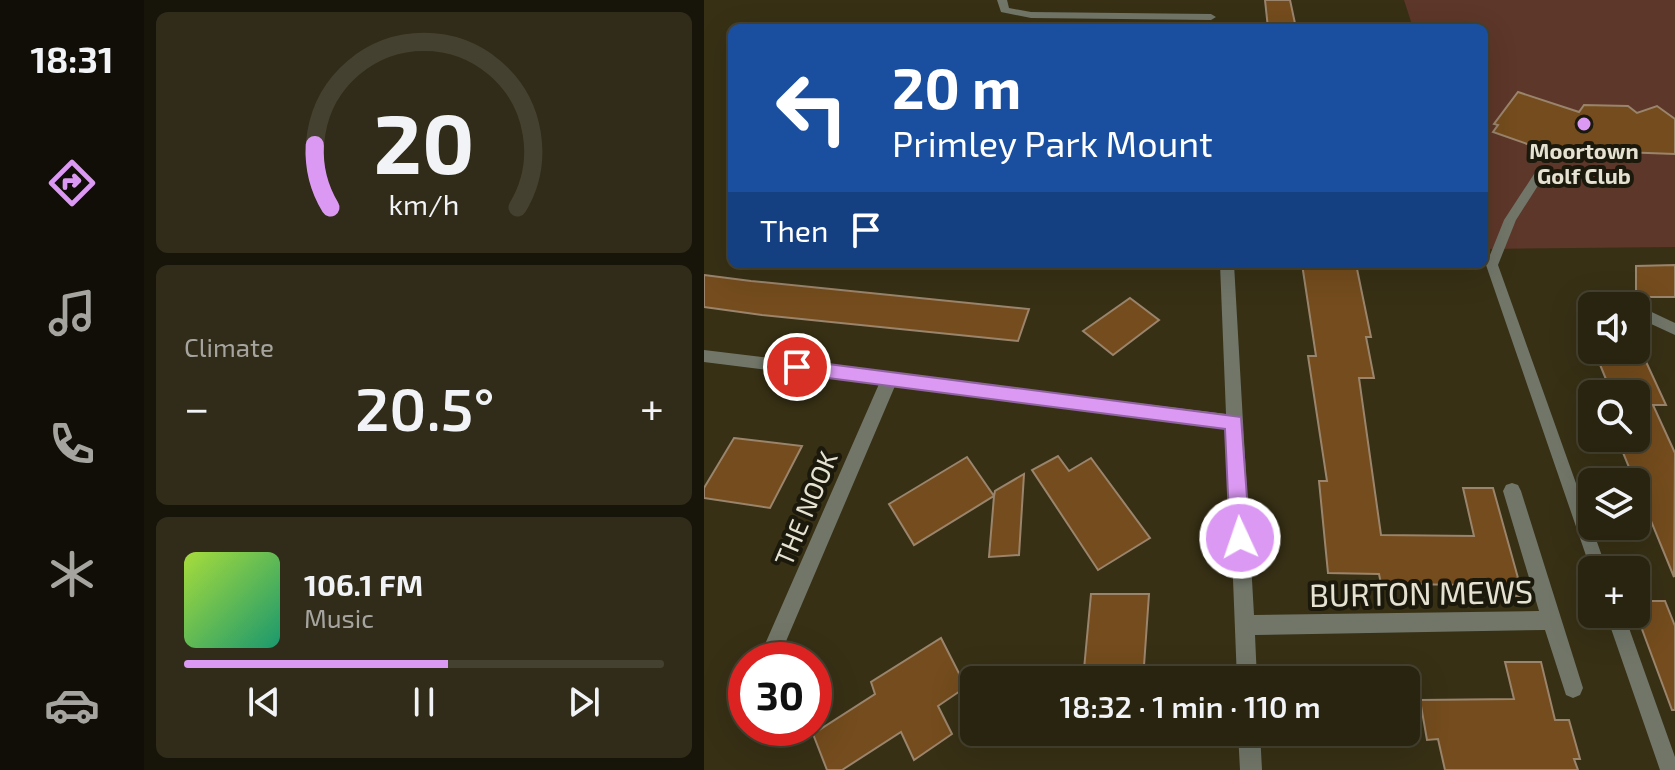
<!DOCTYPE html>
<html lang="en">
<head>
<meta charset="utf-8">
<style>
	:root { --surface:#292410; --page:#312c19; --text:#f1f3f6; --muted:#a5a49f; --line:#454130; --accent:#dc99f4 }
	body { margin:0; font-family:"Exo 2",sans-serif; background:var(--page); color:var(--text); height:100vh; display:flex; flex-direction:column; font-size:30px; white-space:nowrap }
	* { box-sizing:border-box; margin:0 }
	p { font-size:26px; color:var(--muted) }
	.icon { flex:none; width:44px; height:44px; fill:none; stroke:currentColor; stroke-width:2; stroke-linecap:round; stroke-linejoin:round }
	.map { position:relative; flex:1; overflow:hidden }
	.details { display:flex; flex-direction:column; gap:12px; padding:12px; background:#171409; width:560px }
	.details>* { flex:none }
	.banner { position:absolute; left:24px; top:24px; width:760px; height:244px; border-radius:12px; box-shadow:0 8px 32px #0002,0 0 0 2px var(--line); background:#1a4fa0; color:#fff; overflow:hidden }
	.controls { position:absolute; left:874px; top:292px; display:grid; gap:16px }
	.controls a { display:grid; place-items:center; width:72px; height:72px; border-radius:12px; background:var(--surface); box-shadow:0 8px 32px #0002,0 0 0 2px var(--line); font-size:40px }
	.speed { position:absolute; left:24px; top:642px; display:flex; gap:16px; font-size:40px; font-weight:700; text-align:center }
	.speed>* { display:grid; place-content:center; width:104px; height:104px; border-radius:50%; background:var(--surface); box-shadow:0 8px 32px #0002,0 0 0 2px var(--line); line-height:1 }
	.speed .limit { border:12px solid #d22; background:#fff; color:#111 }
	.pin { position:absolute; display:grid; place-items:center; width:68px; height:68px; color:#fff; margin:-34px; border:4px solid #fff; border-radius:50%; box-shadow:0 2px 8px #0007 }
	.me { position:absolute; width:88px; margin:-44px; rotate:357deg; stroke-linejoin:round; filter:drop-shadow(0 0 6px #0008) }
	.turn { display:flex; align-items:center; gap:28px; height:168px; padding:0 32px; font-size:36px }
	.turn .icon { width:104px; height:104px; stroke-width:2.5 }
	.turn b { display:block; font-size:56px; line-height:68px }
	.then { display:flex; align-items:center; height:76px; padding:0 32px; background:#0003; gap:16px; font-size:30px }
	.big { font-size:60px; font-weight:600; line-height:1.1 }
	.details .tile { flex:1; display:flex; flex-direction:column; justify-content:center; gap:12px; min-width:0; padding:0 28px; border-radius:12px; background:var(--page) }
	.details .dial { align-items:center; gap:0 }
	.dial svg { height:208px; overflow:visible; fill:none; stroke:var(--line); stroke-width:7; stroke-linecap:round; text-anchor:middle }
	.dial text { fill:var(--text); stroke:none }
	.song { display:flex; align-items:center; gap:24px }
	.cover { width:96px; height:96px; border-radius:12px; background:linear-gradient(135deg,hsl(80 70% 55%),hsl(160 70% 35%)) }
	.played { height:8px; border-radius:4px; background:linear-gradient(90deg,var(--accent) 55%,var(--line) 55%) }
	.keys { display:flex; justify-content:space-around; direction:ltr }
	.heat { display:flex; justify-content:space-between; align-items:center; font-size:44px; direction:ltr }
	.trip { position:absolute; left:256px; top:666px; width:460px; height:80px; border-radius:12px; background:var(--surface); box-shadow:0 8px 32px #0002,0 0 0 2px var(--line); font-weight:600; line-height:80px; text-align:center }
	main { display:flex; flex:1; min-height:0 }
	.dock { display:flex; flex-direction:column; width:144px; justify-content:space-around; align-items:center; background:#100e06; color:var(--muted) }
	.dock .icon { width:56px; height:56px }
	.dock .active { color:var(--accent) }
	.dock b { font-size:36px; color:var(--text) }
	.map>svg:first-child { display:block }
</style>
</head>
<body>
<main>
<nav class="dock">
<b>18:31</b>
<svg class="icon active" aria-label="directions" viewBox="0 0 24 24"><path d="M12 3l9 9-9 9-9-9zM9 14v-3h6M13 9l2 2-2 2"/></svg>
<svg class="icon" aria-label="music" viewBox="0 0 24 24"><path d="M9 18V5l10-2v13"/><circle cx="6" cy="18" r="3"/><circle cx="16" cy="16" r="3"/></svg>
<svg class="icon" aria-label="phone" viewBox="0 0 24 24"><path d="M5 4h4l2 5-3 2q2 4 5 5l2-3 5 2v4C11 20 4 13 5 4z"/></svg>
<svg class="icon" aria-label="climate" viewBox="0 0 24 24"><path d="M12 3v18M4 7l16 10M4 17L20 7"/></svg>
<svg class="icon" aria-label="car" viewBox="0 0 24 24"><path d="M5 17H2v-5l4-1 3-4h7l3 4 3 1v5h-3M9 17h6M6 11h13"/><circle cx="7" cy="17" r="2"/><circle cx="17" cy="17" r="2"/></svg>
</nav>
<section class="details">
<div class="tile dial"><svg viewBox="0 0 100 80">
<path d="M14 69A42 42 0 1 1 86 69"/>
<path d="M14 69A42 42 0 0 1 8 45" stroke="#dc99f4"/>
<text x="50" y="56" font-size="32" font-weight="700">20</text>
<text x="50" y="72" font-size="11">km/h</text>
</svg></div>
<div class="tile"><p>Climate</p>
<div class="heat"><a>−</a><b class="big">20.5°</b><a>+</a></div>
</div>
<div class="tile">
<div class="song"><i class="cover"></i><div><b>106.1 FM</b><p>Music</p></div></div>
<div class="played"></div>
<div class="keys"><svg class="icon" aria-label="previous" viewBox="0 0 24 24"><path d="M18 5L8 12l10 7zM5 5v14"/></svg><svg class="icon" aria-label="pause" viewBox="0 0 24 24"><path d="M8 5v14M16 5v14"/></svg><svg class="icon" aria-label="next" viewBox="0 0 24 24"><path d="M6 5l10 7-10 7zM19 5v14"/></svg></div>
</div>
</section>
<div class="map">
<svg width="971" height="770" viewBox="0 0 971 770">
	<rect width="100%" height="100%" fill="#373015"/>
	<path fill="#5d3729" d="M700 0H971V247L780 249V28H709Z"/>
	<path fill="#744c1d" stroke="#9a846c" stroke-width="2" d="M561 0H586L592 28H564Z
		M814 92 875 112 880 105 924 106 933 113 953 106 971 119V154L890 151 886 158 853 146 849 153 789 132 794 125 790 124Z
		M598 264H652L667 337H662L670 378H655L677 535 770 536 759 488H789L819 596H786L783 585 677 584 675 574 624 573 615 481H623L604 356H612Z
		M971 265V297H932V266Z
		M0 275 47 281 325 309 314 341 58 315 0 307Z
		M426 298 455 320 409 355 379 331Z
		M932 340 962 405H949L971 453 970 577 913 438H932V394H908L890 350H932Z
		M30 438 98 446 66 508 0 498V488Z
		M354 456 365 471 387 458 446 538 394 570 328 470Z
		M263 457 290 496 291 491 320 474 315 555 285 557 290 496 210 545 185 504Z
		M387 594H445L439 680H379Z
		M932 601H961L971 626V710H968L932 613Z
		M237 638 262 687 234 706 248 734 210 760 197 732 138 770H123L109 734 171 694 167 682Z
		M801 662H837L851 720H865L876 759H870L874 770H741L734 739 723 740 716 700 810 699Z"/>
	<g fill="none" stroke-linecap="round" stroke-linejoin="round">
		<path fill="#717669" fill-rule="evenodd" d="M836 170 842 173 812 220 794 265 903 570H888V573L782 265 800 220 832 171Z
			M902 614H920L971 757V770H956Z"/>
		<path fill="#717669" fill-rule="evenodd" d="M293 0H303L305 8 327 12 507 14 512 17 507 20 327 18 297 12Z
			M516 264H530L550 615 835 611 799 491 802 485 808 483 814 485 817 491 879 688 876 695 869 698 862 695 841 630 551 635 553 680H533L523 428 191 386 74 660H54L175 384 0 362V350L522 414Z
			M905 293 927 302 929 306C918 306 905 309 898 298L900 294Z
			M930 306 937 307 971 323V335L932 317Z
			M534 732H556L558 770H536Z"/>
	</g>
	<path fill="#dc99f4" stroke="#8f639f" stroke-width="2" d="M93 360 537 417 546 538 543 545 536 548 529 545 526 538 521 429 93 374 84 367Z"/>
	<circle fill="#dc99f4" stroke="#1b180c" stroke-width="3" cx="880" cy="124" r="8"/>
	<g text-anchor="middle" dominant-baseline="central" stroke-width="8" stroke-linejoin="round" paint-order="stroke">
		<g font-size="22" font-weight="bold" fill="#e6e2d2" stroke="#1b180c">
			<text x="880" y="150">Moortown<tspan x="880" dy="25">Golf Club</tspan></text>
		</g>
		<g font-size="26" fill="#e6e2d2" stroke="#1b180c">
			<text transform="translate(101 508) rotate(-67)">THE NOOK</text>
		</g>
		<g font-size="32" fill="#e6e2d2" stroke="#1b180c">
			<text transform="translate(717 592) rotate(-1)">BURTON MEWS</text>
		</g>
	</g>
</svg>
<div class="controls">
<a><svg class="icon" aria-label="sound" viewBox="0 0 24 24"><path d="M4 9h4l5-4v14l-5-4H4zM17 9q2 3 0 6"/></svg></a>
<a><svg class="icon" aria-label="search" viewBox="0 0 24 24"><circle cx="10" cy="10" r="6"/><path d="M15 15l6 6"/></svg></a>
<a><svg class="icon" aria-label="layers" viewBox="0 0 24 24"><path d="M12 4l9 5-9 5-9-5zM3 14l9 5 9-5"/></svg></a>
<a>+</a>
</div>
<div class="speed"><div class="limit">30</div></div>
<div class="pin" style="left:93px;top:367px;background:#d93025"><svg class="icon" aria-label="arrive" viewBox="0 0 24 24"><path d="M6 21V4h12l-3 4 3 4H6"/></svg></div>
<svg class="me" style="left:536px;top:538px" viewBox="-20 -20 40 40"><circle r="17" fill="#dc99f4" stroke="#fff" stroke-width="3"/><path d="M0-11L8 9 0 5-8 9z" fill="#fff"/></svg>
<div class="trip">18:32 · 1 min · 110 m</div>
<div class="banner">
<div class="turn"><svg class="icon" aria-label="left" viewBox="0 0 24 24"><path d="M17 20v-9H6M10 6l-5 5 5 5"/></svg><div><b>20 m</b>Primley Park Mount</div></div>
<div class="then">Then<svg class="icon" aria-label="arrive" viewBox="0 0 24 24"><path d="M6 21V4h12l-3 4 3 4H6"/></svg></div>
</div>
</div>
</main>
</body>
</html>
